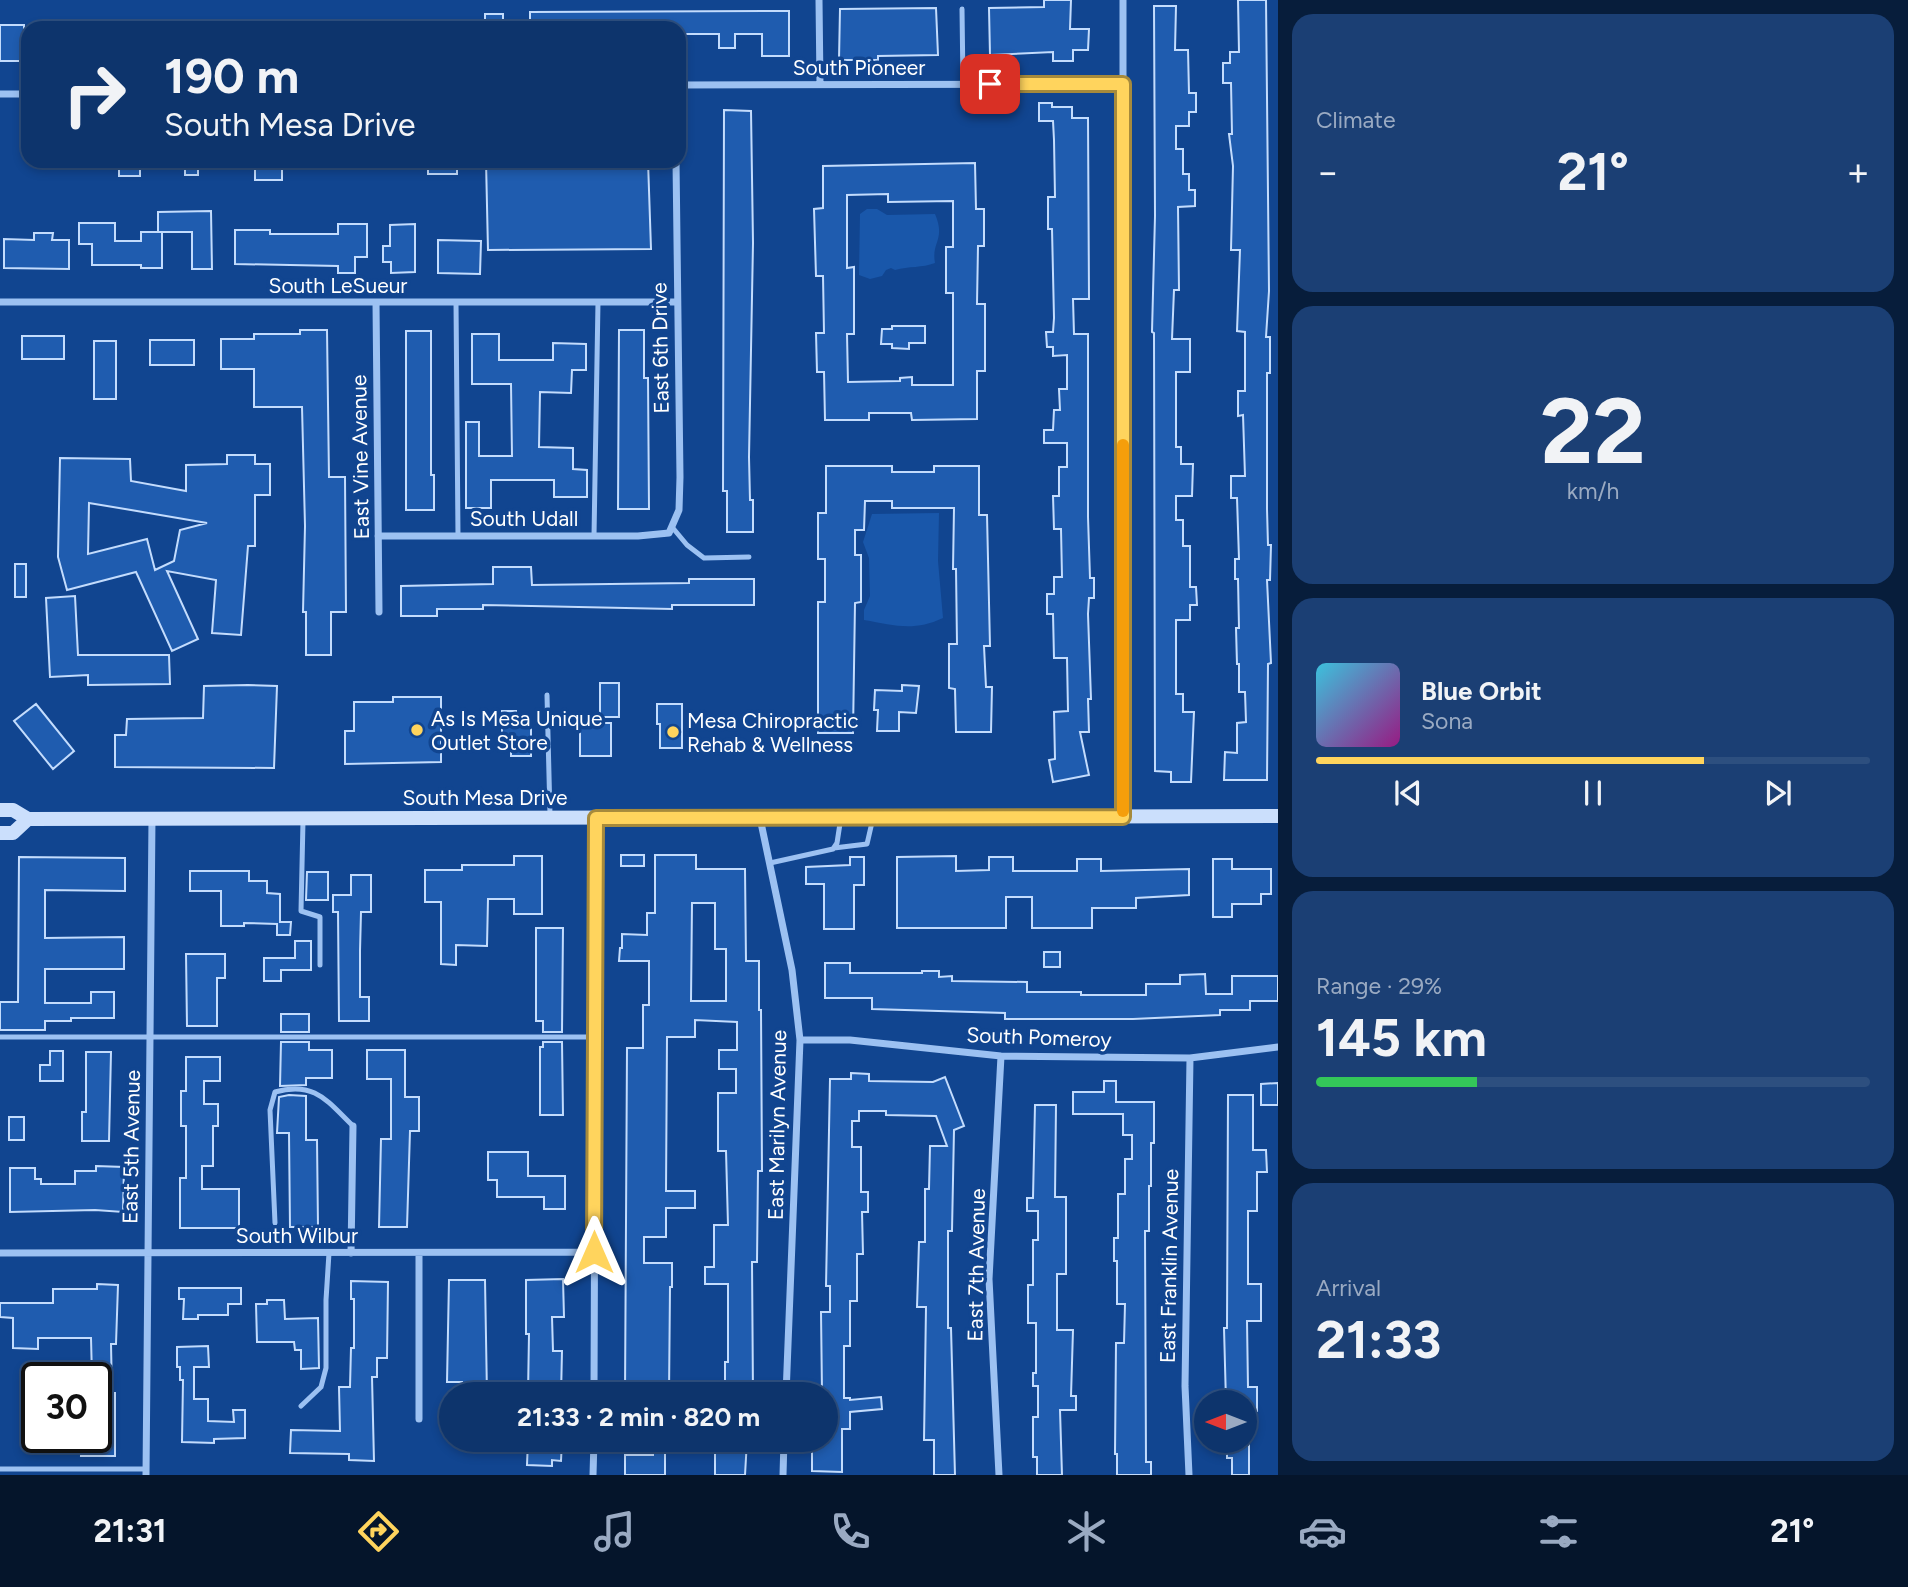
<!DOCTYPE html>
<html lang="en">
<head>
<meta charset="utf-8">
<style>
	:root { --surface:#0d346c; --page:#1b3f74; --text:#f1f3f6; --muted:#9aaac2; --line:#2d4f7f; --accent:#ffd45d }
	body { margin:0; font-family:Figtree,sans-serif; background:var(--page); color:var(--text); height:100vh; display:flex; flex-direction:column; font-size:26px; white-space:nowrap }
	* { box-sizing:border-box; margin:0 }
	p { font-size:23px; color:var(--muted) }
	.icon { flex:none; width:38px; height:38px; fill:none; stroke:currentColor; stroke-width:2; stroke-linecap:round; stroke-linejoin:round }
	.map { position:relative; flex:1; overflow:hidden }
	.side { display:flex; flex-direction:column; gap:14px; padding:14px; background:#071d3b; width:630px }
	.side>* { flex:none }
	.banner { position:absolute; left:21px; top:21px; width:665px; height:147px; border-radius:21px; box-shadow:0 4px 10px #0003,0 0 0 2px var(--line); background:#0d346c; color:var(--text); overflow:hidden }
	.needle { width:46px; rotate:270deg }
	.buttons { position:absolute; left:1194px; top:1390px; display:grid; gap:14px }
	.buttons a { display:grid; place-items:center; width:63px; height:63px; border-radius:50%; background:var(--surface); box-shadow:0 4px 10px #0003,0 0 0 2px var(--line); font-size:35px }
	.speed { position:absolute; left:21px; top:1362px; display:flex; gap:14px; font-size:35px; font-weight:700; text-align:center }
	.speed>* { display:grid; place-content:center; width:91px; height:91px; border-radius:50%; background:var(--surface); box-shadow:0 4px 10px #0003,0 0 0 2px var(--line); line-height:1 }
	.speed .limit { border:4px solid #111; border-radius:10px; background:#fff; color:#111 }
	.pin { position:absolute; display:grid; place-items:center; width:60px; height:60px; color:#fff; margin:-30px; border-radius:14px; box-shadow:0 4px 10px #0006 }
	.me { position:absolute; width:77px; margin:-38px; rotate:0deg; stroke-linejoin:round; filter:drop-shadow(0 0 5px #0008) }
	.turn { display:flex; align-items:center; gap:24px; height:147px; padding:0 28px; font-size:32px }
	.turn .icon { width:91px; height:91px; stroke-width:2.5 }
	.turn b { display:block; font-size:49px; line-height:60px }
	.big { font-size:52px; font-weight:700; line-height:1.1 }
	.side .card { flex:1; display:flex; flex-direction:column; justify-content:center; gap:10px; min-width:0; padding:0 24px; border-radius:21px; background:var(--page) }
	.side .dial { align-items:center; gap:0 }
	.dial b { font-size:91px; line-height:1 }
	.song { display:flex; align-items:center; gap:21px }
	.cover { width:84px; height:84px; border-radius:10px; background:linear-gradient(135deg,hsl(190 70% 55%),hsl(310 70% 35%)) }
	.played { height:7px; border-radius:4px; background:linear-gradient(90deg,var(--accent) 70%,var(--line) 70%) }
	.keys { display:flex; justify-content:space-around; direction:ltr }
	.heat { display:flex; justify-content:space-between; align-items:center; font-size:38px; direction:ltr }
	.charge { height:10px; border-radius:5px; background:linear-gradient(90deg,#34c759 29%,var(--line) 0) }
	.trip { position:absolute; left:439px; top:1382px; width:399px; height:70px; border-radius:35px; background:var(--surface); box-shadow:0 4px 10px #0003,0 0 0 2px var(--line); font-weight:700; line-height:70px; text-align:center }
	.tabs { display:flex; height:112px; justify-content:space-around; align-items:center; background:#05152b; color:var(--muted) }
	.tabs .icon { width:49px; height:49px }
	.tabs .on { color:var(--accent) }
	.tabs b { font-size:32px; color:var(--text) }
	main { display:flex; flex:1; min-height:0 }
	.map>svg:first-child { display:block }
</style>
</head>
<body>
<main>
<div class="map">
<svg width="1278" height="1475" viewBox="0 0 1278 1475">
	<rect width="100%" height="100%" fill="#114590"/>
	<path fill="#1957aa" d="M867 209H877L887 215 935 214C946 240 931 242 935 263 922 268 909 266 895 270L891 268 886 270 882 276 870 279 859 275 860 214Z
		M939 513 938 561 943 618C913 632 894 625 864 620V610L870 596 869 558 863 542 872 514Z"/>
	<path fill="#1f5caf" stroke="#c3dcfd" stroke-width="2" fill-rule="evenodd" d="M1044 0H1071L1070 29H1089L1088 50H1073V61H1053V52L990 55 989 8 1044 7Z
		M1238 0H1266L1269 291 1266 337H1270V373H1267V509L1268 545H1271L1270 580H1267L1271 663 1268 664 1267 780H1224L1225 752 1237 753V723L1246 722 1245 692H1239V664H1237L1236 628H1239L1238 579H1235V559H1239L1237 498H1231V476H1245L1243 415 1238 416V391H1245V332L1237 331 1240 250H1231L1233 166 1229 134H1232L1231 83H1223V63H1230V52H1239Z
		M1154 6H1176L1175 50H1188L1189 93H1196V112H1189V126H1176V149H1183V174H1189V190H1195V206L1178 207 1179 290H1174L1172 339H1190V372H1176V447H1181V464H1193L1192 496H1176V520H1183V546H1190V587H1196L1197 605H1190V620H1176V694H1183V712H1194L1191 782H1171V772L1155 771 1154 333 1152 332 1155 216Z
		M936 8 938 55 878 56V60H839L840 9Z
		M789 11V56H762V34H735V48H719V34H679V28H530V12Z
		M485 14H503V28H485Z
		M0 25H24V61H0Z
		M1039 103H1052V107H1072V118H1088L1089 299H1073L1074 334H1088V517L1090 578H1094V598H1089L1088 614 1091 699H1088L1089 732H1080L1089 775 1053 782 1049 760 1055 759 1054 712 1068 711 1067 658H1054L1053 614H1047V594H1054V577H1062L1061 529H1054L1053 496H1059V467H1067V443H1044V430H1053L1054 410H1060L1059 389H1067V355L1053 356V347H1047L1046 332H1053L1054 318 1052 229H1048V197H1055L1054 140 1053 121H1039Z
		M724 110 751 111 753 243 749 457 750 500H753V532H727V491H723Z
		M119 161H140V176H119Z
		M185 161H198V175H185Z
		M255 161H282V180H255Z
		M428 161H457V174H428Z
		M486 161H507V165H544V161H648L651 249 488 250Z
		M975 163 976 209H984V246H978L977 304H985V371H977V419L912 420 911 413H869V420H825L824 372H817L816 333H824L823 276H816L814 209 823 208V166ZM888 194V202L953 201V247H946V293H953V385H912V377L900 378V381L848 382 847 334H854V267L847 268V195Z
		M211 211 212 269H192V232H158V212Z
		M79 223H115V241H141V232H162V268H141V265H92V244H79Z
		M338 224H367V257H355V273H338V266L235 264V230H270V234H338Z
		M415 224V272L391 273V262H383V246H390V225Z
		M34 233H53L52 240H69V269L4 268V239L34 240Z
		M438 240 481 241 480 274 438 273Z
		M892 326H925V343H909V349L892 348V344H881L882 329H892Z
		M300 330H327L329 477H345L346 612H331V655H306V612H303L305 526 302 407H254V369H221V339H254V334H300Z
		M619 330H644V378H648L649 509H618Z
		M406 331H431V475H434V510H406Z
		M472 334H499V360H553V343L586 344V370H572L571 393 540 392 539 447 573 448V469L587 470V497H554V480H491V508H466V422H479V456H512L511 384H472Z
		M22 336H64V359H22Z
		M150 340H194V365H150Z
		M94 341H116V399H94Z
		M227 455H255V464H270V495H255V546H248L241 635 212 633 216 580 167 571 198 639 172 651 136 572 67 590 58 557 60 458 130 459 131 481 186 491V465L227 464ZM89 503 131 510 207 523 180 530 174 561 155 570 147 539 88 554Z
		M826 466H892V472H934V466H979V515H987L990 646H984L986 687H992L991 732H956L955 689 949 688V644H957L956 569H953L954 508H892V501H865L864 530H855V555H861V602L855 603 853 733H818V602H825V559H818V513H826Z
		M15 564H26V597H15Z
		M493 567H531L532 585 689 583V579H754V605H672V609L483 605V609H437V616H401V586L493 584Z
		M75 596 78 655H169L170 684 88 685V675L50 677 46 598Z
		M600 683H619V717H600Z
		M248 685 277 686 274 768 115 767V735H126L127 719 203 718 204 686Z
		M902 685 919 686 916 713 899 712V731H877L878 710H874L875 690 902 691Z
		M393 697H441V762L345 764V731H354V702H393Z
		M36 704 74 751 53 769 14 721Z
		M657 704H682V748H660V724H657Z
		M502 711H516V725H531V756H511V734H502Z
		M580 723H611V756H580Z
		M621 855H644V866H621Z
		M655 855H696V869H745L746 961H759V1010H761L762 1171H758L757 1262H752L753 1395H725V1362H728V1284H705V1267H714V1225H728L726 1151H718V1093H736V1069H719V1050H737V1022L695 1020V1037H667L666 1191H695V1208H666V1237H644V1263H672V1287H670L669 1395H625L627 1048H643V1005H649V961H619L620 948H622V934L647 935V913H655ZM692 903H715V949H726V1001H691Z
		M514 856H542V914H514V899H488L487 946 456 945V965L441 964V902H425V870H462V865H514Z
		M956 856V871L989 870V857H1013V871H1077V859H1101V871L1189 869V895L1136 898V908H1092V928H1032V897H1006V928H897V857Z
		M19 857 125 858V891L45 890V938L124 937V969H45V1003H91V992H114V1018H71V1021H45V1030H0V1002H18Z
		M850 857H864V885H854V929H824V884H806V867L850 865Z
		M1213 859H1232V869H1271V894H1261V904H1232V917H1213Z
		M190 871H249V881H267V893L280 894V922H291L290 935H277V924L244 923V926H221V891H190Z
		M307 872H328V900H306Z
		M351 875H371V912H361L360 951V997H369V1021H339L338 912H333V895H351Z
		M536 928H563L562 1032H543V1021H536Z
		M295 941H311V970H281V981H264V958H295Z
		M1044 952H1060V967H1044Z
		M186 954H225V978H217V1026H187Z
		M825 963H850V973H922V971H939V977L952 976V981L1027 982V992H1081V995H1146V984H1180V975L1205 974 1206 994H1232V976H1278V1001H1250V1010H1220V1015L1133 1019H1005V1013L872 1009V998H825Z
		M281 1014H309V1032H281Z
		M281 1042H309V1050H332V1078H306V1085L280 1086Z
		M543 1042H562L563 1115H540V1047H543Z
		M367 1050H405V1097H419V1131H410L407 1227H379L381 1139H391V1079H367Z
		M50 1051H63V1081H40V1065H50Z
		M86 1052H111L109 1141H82V1112H86Z
		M186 1057H220V1081H204V1104H218V1126H213V1166H202V1189H239V1228H180V1178H186V1126H181V1091H186Z
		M851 1073 869 1074V1081L933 1082 945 1077 964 1126 954 1130 952 1231H948V1328H951L955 1475H934V1440H924L926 1307H917L919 1242H925V1189H929L930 1146H947L936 1116 886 1115V1111H859V1121H852V1147H861V1192H868V1212H862L863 1254H857V1301H850V1346H844V1398H850V1400L881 1397 882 1409 850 1412V1429H842V1472L812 1471V1440H826V1393H822L821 1312H830V1286H826L830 1079H851Z
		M1104 1081H1116V1102H1154V1143H1151V1186H1149V1231H1145L1146 1462H1151V1475H1117V1454H1115L1116 1343H1124L1125 1304H1117V1261H1114V1238H1118V1194H1125V1159H1132V1135H1123V1114H1073V1092H1104Z
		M1278 1083V1105H1261V1084Z
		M289 1095 306 1096V1140H317L318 1227H290L289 1133H277L279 1097Z
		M1228 1095H1253V1150H1266L1267 1172H1257V1211H1248V1284H1261V1321H1247L1248 1387H1257V1411H1244V1402H1226L1224 1328H1227Z
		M1035 1105H1056L1055 1197H1066V1274H1057V1330H1073L1071 1396H1076V1410H1060L1062 1475H1037V1457H1033V1417H1038V1386H1033V1373H1036V1323H1028V1285H1033V1240H1038V1211H1027V1198H1033Z
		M9 1117H24V1140H9Z
		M488 1152H528V1176H565V1209H544V1197H497V1180H488Z
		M96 1166 124 1167 123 1212 95 1210 10 1212V1168H35V1179H41V1184H75V1171H96Z
		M563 1279 564 1317H552L553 1351H562L561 1395H528L529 1334H526V1280Z
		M449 1280H485L487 1395H462V1382H447Z
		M351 1281 388 1282 387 1358H377V1377H372L374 1461 349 1460V1454L290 1453 291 1430 340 1431 339 1387H350L351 1348H354V1299H351Z
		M97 1284 118 1285 116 1344H111L112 1393H115V1456H81L82 1437H96V1377H92L91 1338H38V1349L13 1348V1318L0 1317V1303H53V1289H97Z
		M179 1288H241V1304H228V1315H198V1319H183L184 1299H179Z
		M267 1300H284L285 1319 318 1318 319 1368 301 1369V1350H295L294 1342H257L256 1304H267Z
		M208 1346 209 1367H194V1399H208V1421L234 1422 233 1410H245V1438L214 1439V1443L182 1442 183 1380H180V1367H177V1347Z
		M528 1440H562L561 1461 552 1460V1466L527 1465Z
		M653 1440H665V1475H625V1455H653Z
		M700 1440H747L745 1475H715V1453H700Z
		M1227 1440H1249V1475H1232V1458H1227Z"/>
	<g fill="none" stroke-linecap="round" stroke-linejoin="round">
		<path stroke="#9cc1f2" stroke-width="5" d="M962 9 963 84
			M456 302 458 536
			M672 527 687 545 704 558 749 557
			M594 536 598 302
			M547 695 550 815
			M303 821 301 911 320 917V965
			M834 848 867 844 873 818
			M770 863 833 849 837 843 841 817
			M0 1037H595
			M275 1223 270 1110 275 1092C315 1081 327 1101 353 1126
			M301 1406 321 1387 326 1368V1300L329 1253
			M0 1469H146"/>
		<path stroke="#9cc1f2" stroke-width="7" d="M819 0 820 84
			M1123 0V816
			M679 85 1123 84
			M0 94H28
			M0 302H676
			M376 302 379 612
			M378 536H638L669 533 679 510 680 477 676 161
			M760 818 792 970 800 1040 786 1395
			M800 1040H850L1001 1056 1190 1058 1278 1047
			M0 1253 594 1252
			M351 1253 353 1126
			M419 1253V1419
			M594 1395 596 818
			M146 1475 152 818
			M593 1475 594 1440
			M783 1475 784 1440
			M999 1475 989 1279 1001 1056
			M1189 1475 1185 1386 1190 1058"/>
		<path stroke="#cbdffc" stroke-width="14" d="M0 810H13L28 819 1278 816
			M0 833H13L28 819"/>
	</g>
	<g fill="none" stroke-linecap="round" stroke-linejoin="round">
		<defs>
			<path id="route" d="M594 1252 596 818 1123 817V84H990"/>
		</defs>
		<use href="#route" stroke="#a68a3c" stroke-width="18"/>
		<use href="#route" stroke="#ffd45d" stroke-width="12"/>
		<path stroke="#f59e0b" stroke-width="12" d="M1123 445V811"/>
	</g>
	<g fill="#ffd45d" stroke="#114590" stroke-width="2.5">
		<circle cx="417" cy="730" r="7"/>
		<circle cx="673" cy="732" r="7"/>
	</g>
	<g text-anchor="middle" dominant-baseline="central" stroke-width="7" stroke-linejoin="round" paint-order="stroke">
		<g font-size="21" fill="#fff" stroke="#114590">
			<text x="859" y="67">South Pioneer</text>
			<text x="338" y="285">South LeSueur</text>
			<text transform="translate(660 348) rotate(-91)">East 6th Drive</text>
			<text transform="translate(360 457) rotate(-91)">East Vine Avenue</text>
			<text x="524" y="518">South Udall</text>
			<text x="485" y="797">South Mesa Drive</text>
			<text transform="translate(1039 1037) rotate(2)">South Pomeroy</text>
			<text transform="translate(777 1125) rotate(-89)">East Marilyn Avenue</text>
			<text transform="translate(131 1147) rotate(-89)">East 5th Avenue</text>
			<text x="297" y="1235">South Wilbur</text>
			<text transform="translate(976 1265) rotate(-89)">East 7th Avenue</text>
			<text transform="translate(1169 1266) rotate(-89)">East Franklin Avenue</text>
		</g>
		<g font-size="21" fill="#fff" stroke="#114590" text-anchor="start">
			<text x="431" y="718">As Is Mesa Unique<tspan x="431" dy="24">Outlet Store</tspan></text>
			<text x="687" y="720">Mesa Chiropractic<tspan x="687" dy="24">Rehab &amp; Wellness</tspan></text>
		</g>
	</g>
</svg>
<div class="buttons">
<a><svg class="needle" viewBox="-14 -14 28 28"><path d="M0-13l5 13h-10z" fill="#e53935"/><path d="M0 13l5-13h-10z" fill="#9aaac2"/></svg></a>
</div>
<div class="speed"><div class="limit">30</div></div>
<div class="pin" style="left:990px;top:84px;background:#d93025"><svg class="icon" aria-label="arrive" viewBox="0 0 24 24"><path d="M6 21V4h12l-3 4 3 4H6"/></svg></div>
<svg class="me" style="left:594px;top:1252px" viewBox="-20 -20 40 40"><path d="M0-17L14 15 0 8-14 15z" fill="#ffd45d" stroke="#fff" stroke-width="4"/></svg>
<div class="trip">21:33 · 2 min · 820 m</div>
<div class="banner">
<div class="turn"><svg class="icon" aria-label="right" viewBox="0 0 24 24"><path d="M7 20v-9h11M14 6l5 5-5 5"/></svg><div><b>190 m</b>South Mesa Drive</div></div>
</div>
</div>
<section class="side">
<div class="card"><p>Climate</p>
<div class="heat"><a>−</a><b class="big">21°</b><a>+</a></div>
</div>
<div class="card dial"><b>22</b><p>km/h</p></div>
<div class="card">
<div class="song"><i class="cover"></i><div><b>Blue Orbit</b><p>Sona</p></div></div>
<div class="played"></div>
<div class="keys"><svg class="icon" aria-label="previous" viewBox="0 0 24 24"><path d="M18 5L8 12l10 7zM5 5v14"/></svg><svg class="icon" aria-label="pause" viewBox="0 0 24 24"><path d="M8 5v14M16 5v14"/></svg><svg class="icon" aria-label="next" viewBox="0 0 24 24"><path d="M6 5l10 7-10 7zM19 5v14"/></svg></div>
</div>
<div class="card"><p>Range · 29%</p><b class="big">145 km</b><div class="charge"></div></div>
<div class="card"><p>Arrival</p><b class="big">21:33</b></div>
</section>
</main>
<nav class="tabs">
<b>21:31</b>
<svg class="icon on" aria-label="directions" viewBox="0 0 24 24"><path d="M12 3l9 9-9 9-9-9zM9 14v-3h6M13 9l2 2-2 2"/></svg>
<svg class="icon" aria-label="music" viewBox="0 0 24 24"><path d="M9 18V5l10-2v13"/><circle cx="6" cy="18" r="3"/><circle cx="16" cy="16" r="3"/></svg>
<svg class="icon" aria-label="phone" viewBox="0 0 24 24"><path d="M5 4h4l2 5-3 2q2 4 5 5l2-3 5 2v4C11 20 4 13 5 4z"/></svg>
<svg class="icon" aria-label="climate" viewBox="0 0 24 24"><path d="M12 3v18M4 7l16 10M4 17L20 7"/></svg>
<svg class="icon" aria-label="car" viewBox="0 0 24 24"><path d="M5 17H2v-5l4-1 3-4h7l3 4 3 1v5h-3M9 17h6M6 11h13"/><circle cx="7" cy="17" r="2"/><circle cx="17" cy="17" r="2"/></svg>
<svg class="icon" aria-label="filters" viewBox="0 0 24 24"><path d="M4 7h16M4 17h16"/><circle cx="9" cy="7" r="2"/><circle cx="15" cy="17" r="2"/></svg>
<b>21°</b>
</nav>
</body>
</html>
